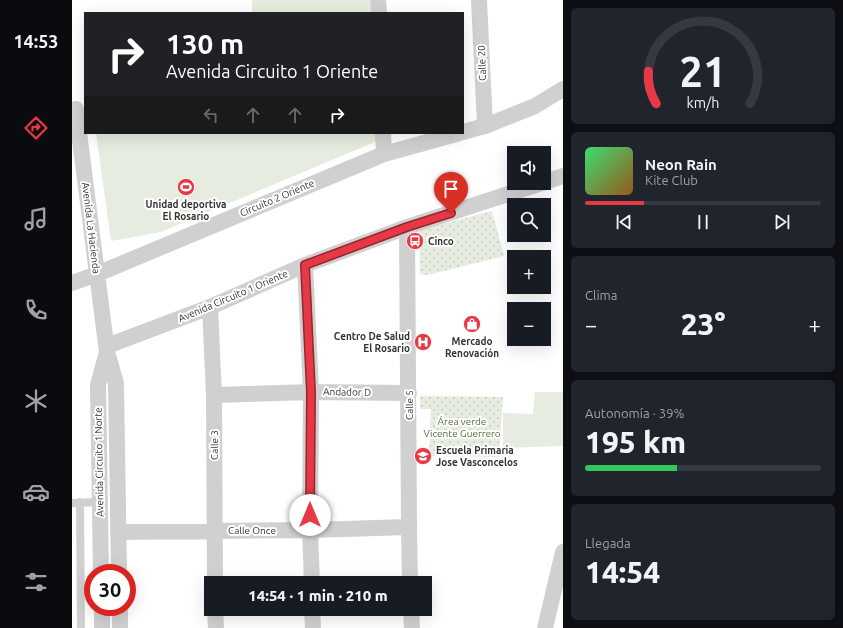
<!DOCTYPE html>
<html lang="es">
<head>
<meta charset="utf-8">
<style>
	:root { --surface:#171b24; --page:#20242c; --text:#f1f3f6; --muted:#9ea1a6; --line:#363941; --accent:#e63946 }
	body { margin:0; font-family:Ubuntu,sans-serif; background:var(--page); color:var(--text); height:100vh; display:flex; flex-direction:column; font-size:15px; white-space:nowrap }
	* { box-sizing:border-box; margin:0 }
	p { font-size:13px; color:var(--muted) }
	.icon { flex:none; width:22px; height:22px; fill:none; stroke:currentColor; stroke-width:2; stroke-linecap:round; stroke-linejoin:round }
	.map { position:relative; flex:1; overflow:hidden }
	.sheet { display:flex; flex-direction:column; gap:8px; padding:8px; background:#0d0f14; width:280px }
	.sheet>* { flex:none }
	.guide { position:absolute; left:12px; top:12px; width:380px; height:122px; border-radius:0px; box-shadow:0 4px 16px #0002; background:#202124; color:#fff; overflow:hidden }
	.buttons { position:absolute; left:435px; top:146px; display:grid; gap:8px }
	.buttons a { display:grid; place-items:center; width:44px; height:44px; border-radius:0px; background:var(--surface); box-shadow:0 4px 16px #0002; font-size:20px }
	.speed { position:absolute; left:12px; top:564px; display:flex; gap:8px; font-size:20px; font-weight:700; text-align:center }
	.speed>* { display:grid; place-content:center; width:52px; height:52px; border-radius:50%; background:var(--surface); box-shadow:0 4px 16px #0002; line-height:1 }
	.speed .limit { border:6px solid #d22; background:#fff; color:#111 }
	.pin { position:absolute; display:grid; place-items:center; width:34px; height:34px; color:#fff; margin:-41px -17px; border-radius:50% 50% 50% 0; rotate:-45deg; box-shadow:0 0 4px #0007 }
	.pin .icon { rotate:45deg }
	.me { position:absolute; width:44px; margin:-22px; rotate:0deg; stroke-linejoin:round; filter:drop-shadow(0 0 3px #0008) }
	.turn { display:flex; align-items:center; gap:14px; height:84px; padding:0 16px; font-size:18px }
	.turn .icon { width:52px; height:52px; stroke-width:2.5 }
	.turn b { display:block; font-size:28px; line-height:34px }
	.lanes { display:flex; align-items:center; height:38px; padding:0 16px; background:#0003; justify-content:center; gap:20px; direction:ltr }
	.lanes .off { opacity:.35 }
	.big { font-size:30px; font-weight:800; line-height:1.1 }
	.sheet .card { flex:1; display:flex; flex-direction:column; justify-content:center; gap:6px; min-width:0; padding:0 14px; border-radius:6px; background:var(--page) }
	.sheet .dial { align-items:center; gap:0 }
	.dial svg { height:104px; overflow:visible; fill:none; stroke:var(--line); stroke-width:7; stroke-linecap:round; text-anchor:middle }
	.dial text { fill:var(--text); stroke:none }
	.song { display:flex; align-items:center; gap:12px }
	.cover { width:48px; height:48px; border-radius:6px; background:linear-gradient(135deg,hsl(140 70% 55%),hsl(30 70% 35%)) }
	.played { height:4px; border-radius:2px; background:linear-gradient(90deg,var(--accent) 25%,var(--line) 25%) }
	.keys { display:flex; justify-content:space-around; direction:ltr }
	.heat { display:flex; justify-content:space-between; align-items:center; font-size:22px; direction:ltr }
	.charge { height:6px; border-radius:3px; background:linear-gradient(90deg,#34c759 39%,var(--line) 0) }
	.trip { position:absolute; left:132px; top:576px; width:228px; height:40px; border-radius:0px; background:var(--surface); box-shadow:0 4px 16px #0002; font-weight:800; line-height:40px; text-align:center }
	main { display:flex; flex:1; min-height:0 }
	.tabs { display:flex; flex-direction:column; width:72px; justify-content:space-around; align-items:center; background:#090b0e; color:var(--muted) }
	.tabs .icon { width:28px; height:28px }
	.tabs .current { color:var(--accent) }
	.tabs b { font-size:18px; color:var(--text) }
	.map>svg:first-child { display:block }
</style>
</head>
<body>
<main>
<nav class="tabs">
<b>14:53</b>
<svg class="icon current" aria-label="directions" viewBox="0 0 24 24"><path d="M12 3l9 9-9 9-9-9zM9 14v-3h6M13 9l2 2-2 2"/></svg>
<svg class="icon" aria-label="music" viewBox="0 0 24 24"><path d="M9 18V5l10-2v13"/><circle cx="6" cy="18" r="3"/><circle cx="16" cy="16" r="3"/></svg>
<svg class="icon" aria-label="phone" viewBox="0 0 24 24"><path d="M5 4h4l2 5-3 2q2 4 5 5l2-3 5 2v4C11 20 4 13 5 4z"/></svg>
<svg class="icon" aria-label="climate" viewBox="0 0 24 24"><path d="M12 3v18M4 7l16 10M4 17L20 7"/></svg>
<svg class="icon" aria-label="car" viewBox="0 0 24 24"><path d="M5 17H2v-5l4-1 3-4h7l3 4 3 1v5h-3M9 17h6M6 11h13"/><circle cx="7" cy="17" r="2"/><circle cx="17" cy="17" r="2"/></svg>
<svg class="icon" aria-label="filters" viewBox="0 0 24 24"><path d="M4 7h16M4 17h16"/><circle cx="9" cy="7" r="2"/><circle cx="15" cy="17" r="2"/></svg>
</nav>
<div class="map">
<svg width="491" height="628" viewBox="0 0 491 628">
	<defs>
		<pattern id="grass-dots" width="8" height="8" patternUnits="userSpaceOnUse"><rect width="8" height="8" fill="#e6ecdf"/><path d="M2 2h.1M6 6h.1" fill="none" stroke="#c6cbc0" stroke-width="1.8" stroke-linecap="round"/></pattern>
	</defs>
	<rect width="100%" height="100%" fill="#fff"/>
	<path fill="url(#grass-dots)" d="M420 211 432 256 356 275 348 274 347 230Z
		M348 396 431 397 427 457 357 456 359 409H348Z"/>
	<path fill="#e6ecdf" d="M180 0H298L299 13H180Z
		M24 133H304L305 141 89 232 39 241Z
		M463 392H491V446L431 448V413L461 414Z"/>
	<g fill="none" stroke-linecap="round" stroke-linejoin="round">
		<path stroke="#d0d0d0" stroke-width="8" d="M8 502 9 628
			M0 503 28 502"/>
		<path stroke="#d0d0d0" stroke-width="16" d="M306 0 307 13
			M407 0 413 126
			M4 109 35 352 44 383 47 573
			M391 132 413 126 463 106 491 89
			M311 133 312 154
			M335 227 337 527 338 583
			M233 265 239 392 238 530 240 583
			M0 283 25 274 312 154 388 133
			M138 307 142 395 143 583
			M35 346 138 307 233 265 335 227 491 176
			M142 395 239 392 337 393
			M46 532 238 530 337 527
			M29 573 26 385 35 352
			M30 607V628
			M48 607V628
			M143 609 144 628
			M240 609 241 628
			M339 609 340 628
			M473 628 491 552"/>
	</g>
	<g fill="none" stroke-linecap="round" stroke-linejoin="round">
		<defs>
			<path id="route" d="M238 515 239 392 233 265 335 227 379 213"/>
		</defs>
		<use href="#route" stroke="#96252e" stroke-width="10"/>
		<use href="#route" stroke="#e63946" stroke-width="7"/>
	</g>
	<defs>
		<symbol id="stadium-disc" viewBox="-11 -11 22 22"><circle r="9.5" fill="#e63946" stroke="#fff"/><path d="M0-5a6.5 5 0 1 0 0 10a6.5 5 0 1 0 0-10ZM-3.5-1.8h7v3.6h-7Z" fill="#fff"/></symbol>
		<symbol id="bus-disc" viewBox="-11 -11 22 22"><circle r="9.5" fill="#e63946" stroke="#fff"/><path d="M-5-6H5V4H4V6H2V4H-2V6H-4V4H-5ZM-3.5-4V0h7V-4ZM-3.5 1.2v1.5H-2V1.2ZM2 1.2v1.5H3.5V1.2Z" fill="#fff"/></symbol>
		<symbol id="shop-disc" viewBox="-11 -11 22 22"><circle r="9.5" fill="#e63946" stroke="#fff"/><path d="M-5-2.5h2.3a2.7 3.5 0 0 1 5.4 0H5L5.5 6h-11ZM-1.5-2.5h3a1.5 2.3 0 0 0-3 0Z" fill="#fff"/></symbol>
		<symbol id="hospital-disc" viewBox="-11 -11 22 22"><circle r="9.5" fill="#e63946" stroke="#fff"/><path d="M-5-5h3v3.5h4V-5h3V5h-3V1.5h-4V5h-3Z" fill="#fff"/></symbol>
		<symbol id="school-disc" viewBox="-11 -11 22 22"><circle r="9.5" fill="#e63946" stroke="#fff"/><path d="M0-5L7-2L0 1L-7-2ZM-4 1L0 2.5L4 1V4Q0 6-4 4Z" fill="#fff"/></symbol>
	</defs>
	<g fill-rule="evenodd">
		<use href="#stadium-disc" x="104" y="177" width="20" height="20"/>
		<use href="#bus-disc" x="333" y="231" width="20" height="20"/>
		<use href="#shop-disc" x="390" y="314" width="20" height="20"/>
		<use href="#hospital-disc" x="341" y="332" width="20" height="20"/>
		<use href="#school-disc" x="341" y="446" width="20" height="20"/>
	</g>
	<g text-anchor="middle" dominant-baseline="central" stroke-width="4" stroke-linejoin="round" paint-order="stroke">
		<g font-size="10" fill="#333" stroke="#fff">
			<text transform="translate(410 63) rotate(-92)">Calle 20</text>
			<text transform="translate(205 198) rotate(-23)">Circuito 2 Oriente</text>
			<text transform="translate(19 228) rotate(83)">Avenida La Hacienda</text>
			<text transform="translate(161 296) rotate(-23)">Avenida Circuito 1 Oriente</text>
			<text transform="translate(275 392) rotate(1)">Andador D</text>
			<text transform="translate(337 405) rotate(-90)">Calle 5</text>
			<text transform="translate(142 445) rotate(-90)">Calle 3</text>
			<text transform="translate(27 462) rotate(-91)">Avenida Circuito 1 Norte</text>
			<text x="180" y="530">Calle Once</text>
		</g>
		<g font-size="10" font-weight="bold" fill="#333" stroke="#fff">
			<text x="114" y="204">Unidad deportiva<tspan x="114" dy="12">El Rosario</tspan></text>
			<text x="356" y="241" text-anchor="start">Cinco</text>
			<text x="338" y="336" text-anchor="end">Centro De Salud<tspan x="338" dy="12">El Rosario</tspan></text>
			<text x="400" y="341">Mercado<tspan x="400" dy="12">Renovación</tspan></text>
			<text x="364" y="450" text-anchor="start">Escuela Primaria<tspan x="364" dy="12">Jose Vasconcelos</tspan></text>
		</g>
		<g font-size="10" fill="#56703f" stroke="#fff">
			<text x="390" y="421">Área verde<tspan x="390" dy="12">Vicente Guerrero</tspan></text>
		</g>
	</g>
</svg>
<div class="buttons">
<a><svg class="icon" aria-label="sound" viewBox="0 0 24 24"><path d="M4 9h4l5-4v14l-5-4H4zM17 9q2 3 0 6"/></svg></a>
<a><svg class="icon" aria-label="search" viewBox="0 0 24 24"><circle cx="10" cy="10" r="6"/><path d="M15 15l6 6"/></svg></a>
<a>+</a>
<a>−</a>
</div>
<div class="speed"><div class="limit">30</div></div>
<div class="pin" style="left:379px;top:213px;background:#d93025"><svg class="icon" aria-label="arrive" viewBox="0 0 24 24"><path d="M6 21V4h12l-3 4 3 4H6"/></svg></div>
<svg class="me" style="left:238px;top:515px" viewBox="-20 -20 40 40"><circle r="19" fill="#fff"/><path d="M0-13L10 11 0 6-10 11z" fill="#e63946"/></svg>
<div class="trip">14:54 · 1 min · 210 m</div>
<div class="guide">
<div class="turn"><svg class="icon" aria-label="right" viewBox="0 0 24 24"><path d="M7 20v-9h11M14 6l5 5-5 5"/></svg><div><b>130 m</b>Avenida Circuito 1 Oriente</div></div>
<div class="lanes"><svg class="icon off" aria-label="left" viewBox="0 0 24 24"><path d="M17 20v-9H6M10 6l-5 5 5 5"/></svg><svg class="icon off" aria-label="ahead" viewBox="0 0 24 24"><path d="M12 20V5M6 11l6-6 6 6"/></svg><svg class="icon off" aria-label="ahead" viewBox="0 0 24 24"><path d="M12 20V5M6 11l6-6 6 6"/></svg><svg class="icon" aria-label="right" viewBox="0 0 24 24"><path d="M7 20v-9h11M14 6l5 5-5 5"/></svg></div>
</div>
</div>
<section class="sheet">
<div class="card dial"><svg viewBox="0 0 100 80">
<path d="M14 69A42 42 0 1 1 86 69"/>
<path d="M14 69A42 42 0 0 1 8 44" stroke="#e63946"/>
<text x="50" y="56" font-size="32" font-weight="700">21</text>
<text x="50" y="72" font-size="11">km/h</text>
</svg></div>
<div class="card">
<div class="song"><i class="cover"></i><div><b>Neon Rain</b><p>Kite Club</p></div></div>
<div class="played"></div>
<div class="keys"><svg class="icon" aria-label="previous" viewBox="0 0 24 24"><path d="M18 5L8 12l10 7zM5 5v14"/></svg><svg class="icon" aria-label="pause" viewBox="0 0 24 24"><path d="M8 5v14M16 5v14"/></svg><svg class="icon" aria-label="next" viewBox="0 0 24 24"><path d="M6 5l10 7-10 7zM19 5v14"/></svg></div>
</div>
<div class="card"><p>Clima</p>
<div class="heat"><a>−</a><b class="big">23°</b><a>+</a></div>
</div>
<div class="card"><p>Autonomía · 39%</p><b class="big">195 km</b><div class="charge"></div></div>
<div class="card"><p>Llegada</p><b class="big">14:54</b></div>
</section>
</main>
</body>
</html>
